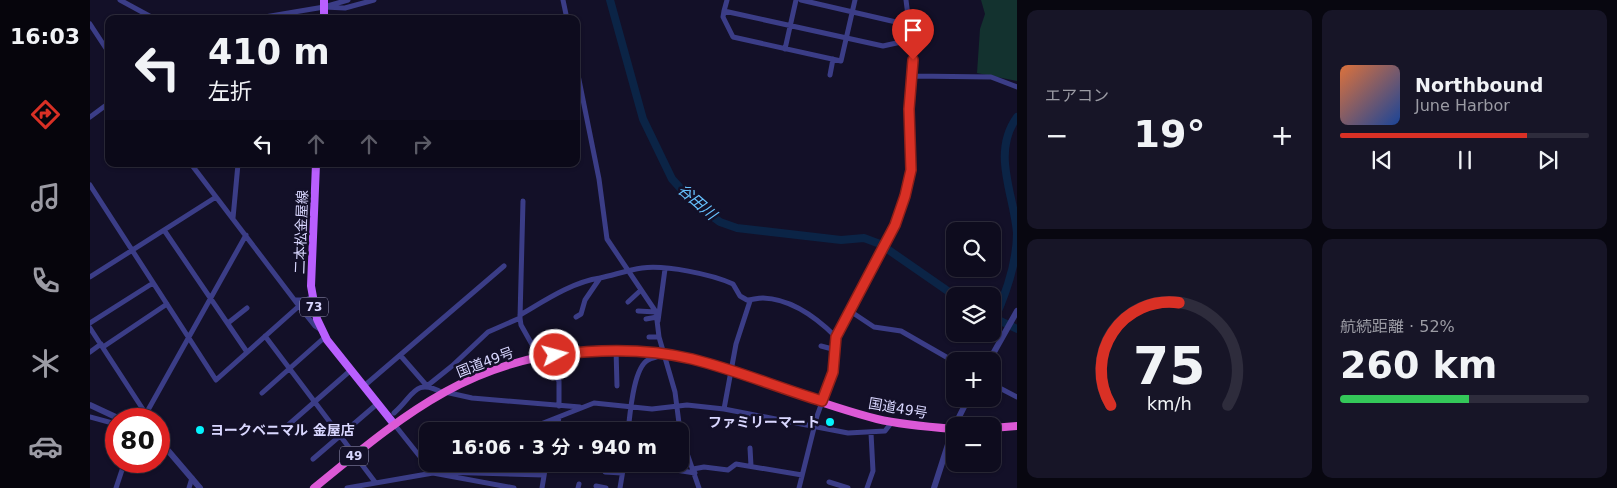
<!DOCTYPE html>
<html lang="ja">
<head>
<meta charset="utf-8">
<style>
	:root { --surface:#0e0c1e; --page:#171527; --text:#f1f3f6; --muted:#9b9ba4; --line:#2e2c3c; --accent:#d93025 }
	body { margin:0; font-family:"DejaVu Sans","Noto Sans JP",sans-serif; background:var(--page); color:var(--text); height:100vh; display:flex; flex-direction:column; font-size:19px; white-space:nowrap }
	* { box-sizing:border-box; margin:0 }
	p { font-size:16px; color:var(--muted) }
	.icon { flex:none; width:28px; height:28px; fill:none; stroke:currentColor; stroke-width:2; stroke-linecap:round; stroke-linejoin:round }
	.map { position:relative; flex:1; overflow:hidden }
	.side { display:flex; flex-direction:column; gap:10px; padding:10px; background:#080710; width:600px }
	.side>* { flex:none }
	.banner { position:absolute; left:15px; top:15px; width:475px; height:152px; border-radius:10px; box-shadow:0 1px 4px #0004,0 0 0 1px var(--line); background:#0e0c1e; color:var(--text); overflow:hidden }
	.controls { position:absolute; left:856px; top:222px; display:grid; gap:10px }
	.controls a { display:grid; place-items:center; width:55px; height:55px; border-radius:10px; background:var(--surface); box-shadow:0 1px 4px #0004,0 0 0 1px var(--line); font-size:25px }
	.speed { position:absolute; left:15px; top:408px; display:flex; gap:10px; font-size:25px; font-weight:700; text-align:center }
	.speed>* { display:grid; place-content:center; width:65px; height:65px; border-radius:50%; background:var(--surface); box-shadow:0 1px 4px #0004,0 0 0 1px var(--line); line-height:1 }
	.speed .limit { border:8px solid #d22; background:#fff; color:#111 }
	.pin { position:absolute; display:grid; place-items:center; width:42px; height:42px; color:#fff; margin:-51px -21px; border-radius:50% 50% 50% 0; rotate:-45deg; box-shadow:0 0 5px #0007 }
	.pin .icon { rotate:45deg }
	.me { position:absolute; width:55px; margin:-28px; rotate:83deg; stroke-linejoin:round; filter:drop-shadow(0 0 4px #0008) }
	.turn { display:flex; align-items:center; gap:18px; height:105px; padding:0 20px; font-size:22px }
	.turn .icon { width:65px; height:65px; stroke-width:2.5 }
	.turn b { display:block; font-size:35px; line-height:42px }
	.lanes { display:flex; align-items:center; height:48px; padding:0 20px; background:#0003; justify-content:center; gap:25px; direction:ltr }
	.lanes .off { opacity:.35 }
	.big { font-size:38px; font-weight:600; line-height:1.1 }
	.side .card { flex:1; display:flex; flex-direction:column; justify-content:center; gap:8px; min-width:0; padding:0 18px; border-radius:10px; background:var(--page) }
	.side .dial { align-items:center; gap:0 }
	.dial svg { height:130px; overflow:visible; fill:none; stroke:var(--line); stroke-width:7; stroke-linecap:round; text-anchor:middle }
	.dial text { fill:var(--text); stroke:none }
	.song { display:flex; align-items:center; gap:15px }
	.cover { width:60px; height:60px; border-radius:8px; background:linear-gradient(135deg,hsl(20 70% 55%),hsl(220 70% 35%)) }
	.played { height:5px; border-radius:2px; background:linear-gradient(90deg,var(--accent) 75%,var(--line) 75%) }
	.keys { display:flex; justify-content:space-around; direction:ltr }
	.heat { display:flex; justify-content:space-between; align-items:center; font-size:28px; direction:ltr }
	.charge { height:8px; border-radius:4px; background:linear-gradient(90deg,#34c759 52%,var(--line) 0) }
	.side .tiles { flex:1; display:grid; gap:10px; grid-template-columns:repeat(2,1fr) }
	.trip { position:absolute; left:329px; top:422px; width:270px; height:50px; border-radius:10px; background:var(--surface); box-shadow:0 1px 4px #0004,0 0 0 1px var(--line); font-weight:600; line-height:50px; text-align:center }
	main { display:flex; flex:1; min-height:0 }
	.tab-bar { display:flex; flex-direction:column; width:90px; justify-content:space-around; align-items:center; background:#06050c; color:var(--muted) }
	.tab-bar .icon { width:35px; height:35px }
	.tab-bar .current { color:var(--accent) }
	.tab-bar b { font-size:22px; color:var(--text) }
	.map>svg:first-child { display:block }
</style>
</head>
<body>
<main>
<nav class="tab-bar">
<b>16:03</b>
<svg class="icon current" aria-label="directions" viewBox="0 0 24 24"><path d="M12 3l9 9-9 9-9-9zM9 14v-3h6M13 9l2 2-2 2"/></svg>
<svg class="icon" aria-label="music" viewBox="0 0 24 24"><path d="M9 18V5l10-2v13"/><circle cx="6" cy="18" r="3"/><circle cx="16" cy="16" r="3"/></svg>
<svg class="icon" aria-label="phone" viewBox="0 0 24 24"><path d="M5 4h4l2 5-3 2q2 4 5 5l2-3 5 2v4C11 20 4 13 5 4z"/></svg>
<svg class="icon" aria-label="climate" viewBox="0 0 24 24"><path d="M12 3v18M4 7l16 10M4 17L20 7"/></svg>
<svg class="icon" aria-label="car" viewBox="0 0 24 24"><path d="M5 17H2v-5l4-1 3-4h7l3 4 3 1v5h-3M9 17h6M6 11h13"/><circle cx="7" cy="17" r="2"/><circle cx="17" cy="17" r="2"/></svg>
</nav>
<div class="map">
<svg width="927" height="488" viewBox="0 0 927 488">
	<rect width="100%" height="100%" fill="#131028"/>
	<path fill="#13322f" d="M891 0H927V81L887 73 890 29 895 14Z"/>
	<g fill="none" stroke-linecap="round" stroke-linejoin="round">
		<path stroke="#0b2446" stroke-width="8" d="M520 0 553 119 582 179 604 203 630 222 647 228 751 240 774 238 790 244 865 296
			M902 317 927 329
			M905 318C917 291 927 262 927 233 924 194 901 153 927 117"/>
		<path stroke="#3b3d87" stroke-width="5" d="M30 0 65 19
			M473 0 477 19
			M637 0 634 11 793 46 820 40
			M711 0 819 25
			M235 7 255 8 284 0
			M634 11 633 17 643 37 751 61 765 0
			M163 19 234 7 258 0
			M0 24 19 53
			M695 49 706 0
			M486 65 509 179 517 239 566 312 569 337 585 392 590 431
			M740 75 743 59
			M823 76 901 77 927 87
			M0 117 19 103
			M101 164 209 306 225 326 231 330
			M0 185 126 380 209 306
			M433 201 430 318 431 325 449 357
			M143 218 148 164
			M74 230 157 352
			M0 277 126 197
			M205 300H216L222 297
			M538 302 551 290
			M548 311 566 312
			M760 311 784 327 811 331 865 362
			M430 315C454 301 482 282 510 278
			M486 317 491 314 495 300 510 278C524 275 538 270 552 268 576 265 621 274 643 284L650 296 657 300C662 300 667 298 673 298 702 299 726 317 746 337
			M556 319 567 317
			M568 321 575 269
			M0 323 63 283
			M138 323 157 308
			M0 328 56 414
			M175 336 285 482
			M559 337H569
			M442 344 449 338
			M731 346 746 350
			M13 347 77 304
			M526 349 527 386
			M0 352 11 344
			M310 355 337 386 362 366 398 332 430 318
			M453 357 469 381V406
			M902 384 927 397
			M274 386 414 266
			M355 392 382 398 490 407
			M172 393 235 337
			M634 409 646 344 660 301
			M304 413C324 396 324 377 353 393
			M0 417 26 424
			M53 419 156 235
			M304 424 343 473 424 488
			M197 426 261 370
			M433 431 504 403 562 409 597 405 634 409 758 433 795 431 802 422
			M464 431 467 428 469 417
			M538 431C540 416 543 368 558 360 563 357 568 358 573 354
			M590 433 609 488
			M660 448 661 466
			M223 459 287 404
			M547 464 605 473
			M603 469 614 467 638 470 646 464 712 475
			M351 472 453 475
			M515 472 532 473
			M739 482 758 488
			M506 486 516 488
			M26 488 35 461
			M99 488 102 478
			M257 488 343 473 355 464
			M452 488 456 464
			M488 488 489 484
			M530 488 534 464
			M709 488 727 416 743 372 746 337 805 225 821 170 819 109 824 64 816 0
			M777 488 783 471 781 433"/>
		<path stroke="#3b3d87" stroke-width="6" d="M899 361 927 311
			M0 405 30 419
			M69 440 110 488
			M844 488 863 429 878 399"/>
		<path stroke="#b95ffe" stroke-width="8" d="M234 19V0
			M226 164 221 286 227 319 237 340 304 424"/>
		<path stroke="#dc59d6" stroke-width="8" d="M902 428 927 426
			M224 488C266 454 308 418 355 392 434 348 535 337 622 365 677 382 731 405 787 419 812 425 839 427 865 429"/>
	</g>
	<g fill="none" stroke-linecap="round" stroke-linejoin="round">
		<defs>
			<path id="route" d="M465 355C511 349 556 348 602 359 646 370 689 388 732 401L743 372 746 337 805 225 815 196 821 170 819 109 823 60"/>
		</defs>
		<use href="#route" stroke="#8d1f18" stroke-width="12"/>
		<use href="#route" stroke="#d93025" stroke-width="9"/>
	</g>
	<g fill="#04f4fd" stroke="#131028" stroke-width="2">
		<circle cx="740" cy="422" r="5"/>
		<circle cx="110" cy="430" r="5"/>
	</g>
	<g text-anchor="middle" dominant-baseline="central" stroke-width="5" stroke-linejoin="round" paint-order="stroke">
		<g fill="#131028" stroke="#9e9bbe" stroke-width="1">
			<rect x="210" y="297.5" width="28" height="19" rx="4"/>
			<rect x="250" y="446.5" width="28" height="19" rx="4"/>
		</g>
		<g font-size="12" font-weight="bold" fill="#d9d7ff">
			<text x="224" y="307">73</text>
			<text x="264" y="456">49</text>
		</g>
		<g font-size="14" fill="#d9d7ff" stroke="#131028">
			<text transform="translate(211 232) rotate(-88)">二本松金屋線</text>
			<text transform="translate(395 362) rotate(-21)">国道49号</text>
			<text transform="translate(808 408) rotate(10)">国道49号</text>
		</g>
		<g font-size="14" font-weight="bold" fill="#d9d7ff" stroke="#131028" text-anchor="end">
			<text x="730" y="422">ファミリーマート</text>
			<text x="120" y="430" text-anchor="start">ヨークベニマル 金屋店</text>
		</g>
		<g font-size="15" font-style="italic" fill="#66c1fe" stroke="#131028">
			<text transform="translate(607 202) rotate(41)">谷田川</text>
		</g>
	</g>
</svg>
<div class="controls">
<a><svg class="icon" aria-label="search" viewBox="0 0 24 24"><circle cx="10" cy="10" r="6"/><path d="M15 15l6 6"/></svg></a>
<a><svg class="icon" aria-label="layers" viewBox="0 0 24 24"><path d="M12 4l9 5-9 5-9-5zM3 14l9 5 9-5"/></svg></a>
<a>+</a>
<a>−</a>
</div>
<div class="speed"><div class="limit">80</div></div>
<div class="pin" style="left:823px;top:60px;background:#d93025"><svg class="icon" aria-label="arrive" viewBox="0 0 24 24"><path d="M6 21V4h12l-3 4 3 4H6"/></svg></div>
<svg class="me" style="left:465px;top:355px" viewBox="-20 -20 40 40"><circle r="17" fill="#d93025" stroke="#fff" stroke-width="3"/><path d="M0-11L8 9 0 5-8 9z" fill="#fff"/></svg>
<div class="trip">16:06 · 3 分 · 940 m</div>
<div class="banner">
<div class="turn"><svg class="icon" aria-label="left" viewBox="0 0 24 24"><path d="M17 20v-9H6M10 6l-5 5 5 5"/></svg><div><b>410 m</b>左折</div></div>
<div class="lanes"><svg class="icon" aria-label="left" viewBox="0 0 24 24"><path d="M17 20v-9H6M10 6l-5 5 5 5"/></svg><svg class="icon off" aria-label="ahead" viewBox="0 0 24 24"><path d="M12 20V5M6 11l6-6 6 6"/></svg><svg class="icon off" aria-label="ahead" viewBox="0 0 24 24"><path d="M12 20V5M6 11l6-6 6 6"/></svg><svg class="icon off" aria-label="right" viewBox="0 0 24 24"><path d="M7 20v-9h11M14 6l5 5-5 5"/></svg></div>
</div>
</div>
<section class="side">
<div class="tiles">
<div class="card"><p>エアコン</p>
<div class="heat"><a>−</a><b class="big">19°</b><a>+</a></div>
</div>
<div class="card">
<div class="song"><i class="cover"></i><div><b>Northbound</b><p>June Harbor</p></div></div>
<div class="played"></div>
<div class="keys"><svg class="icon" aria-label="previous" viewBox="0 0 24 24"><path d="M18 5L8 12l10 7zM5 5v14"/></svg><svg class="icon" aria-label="pause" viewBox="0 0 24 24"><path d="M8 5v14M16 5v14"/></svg><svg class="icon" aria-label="next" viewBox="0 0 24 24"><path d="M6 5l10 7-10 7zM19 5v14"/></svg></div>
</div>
<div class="card dial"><svg viewBox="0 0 100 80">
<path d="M14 69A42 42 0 1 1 86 69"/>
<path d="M14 69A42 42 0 0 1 56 6" stroke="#d93025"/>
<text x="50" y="56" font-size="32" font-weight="700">75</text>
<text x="50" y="72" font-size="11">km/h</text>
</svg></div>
<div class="card"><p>航続距離 · 52%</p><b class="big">260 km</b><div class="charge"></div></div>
</div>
</section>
</main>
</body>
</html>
